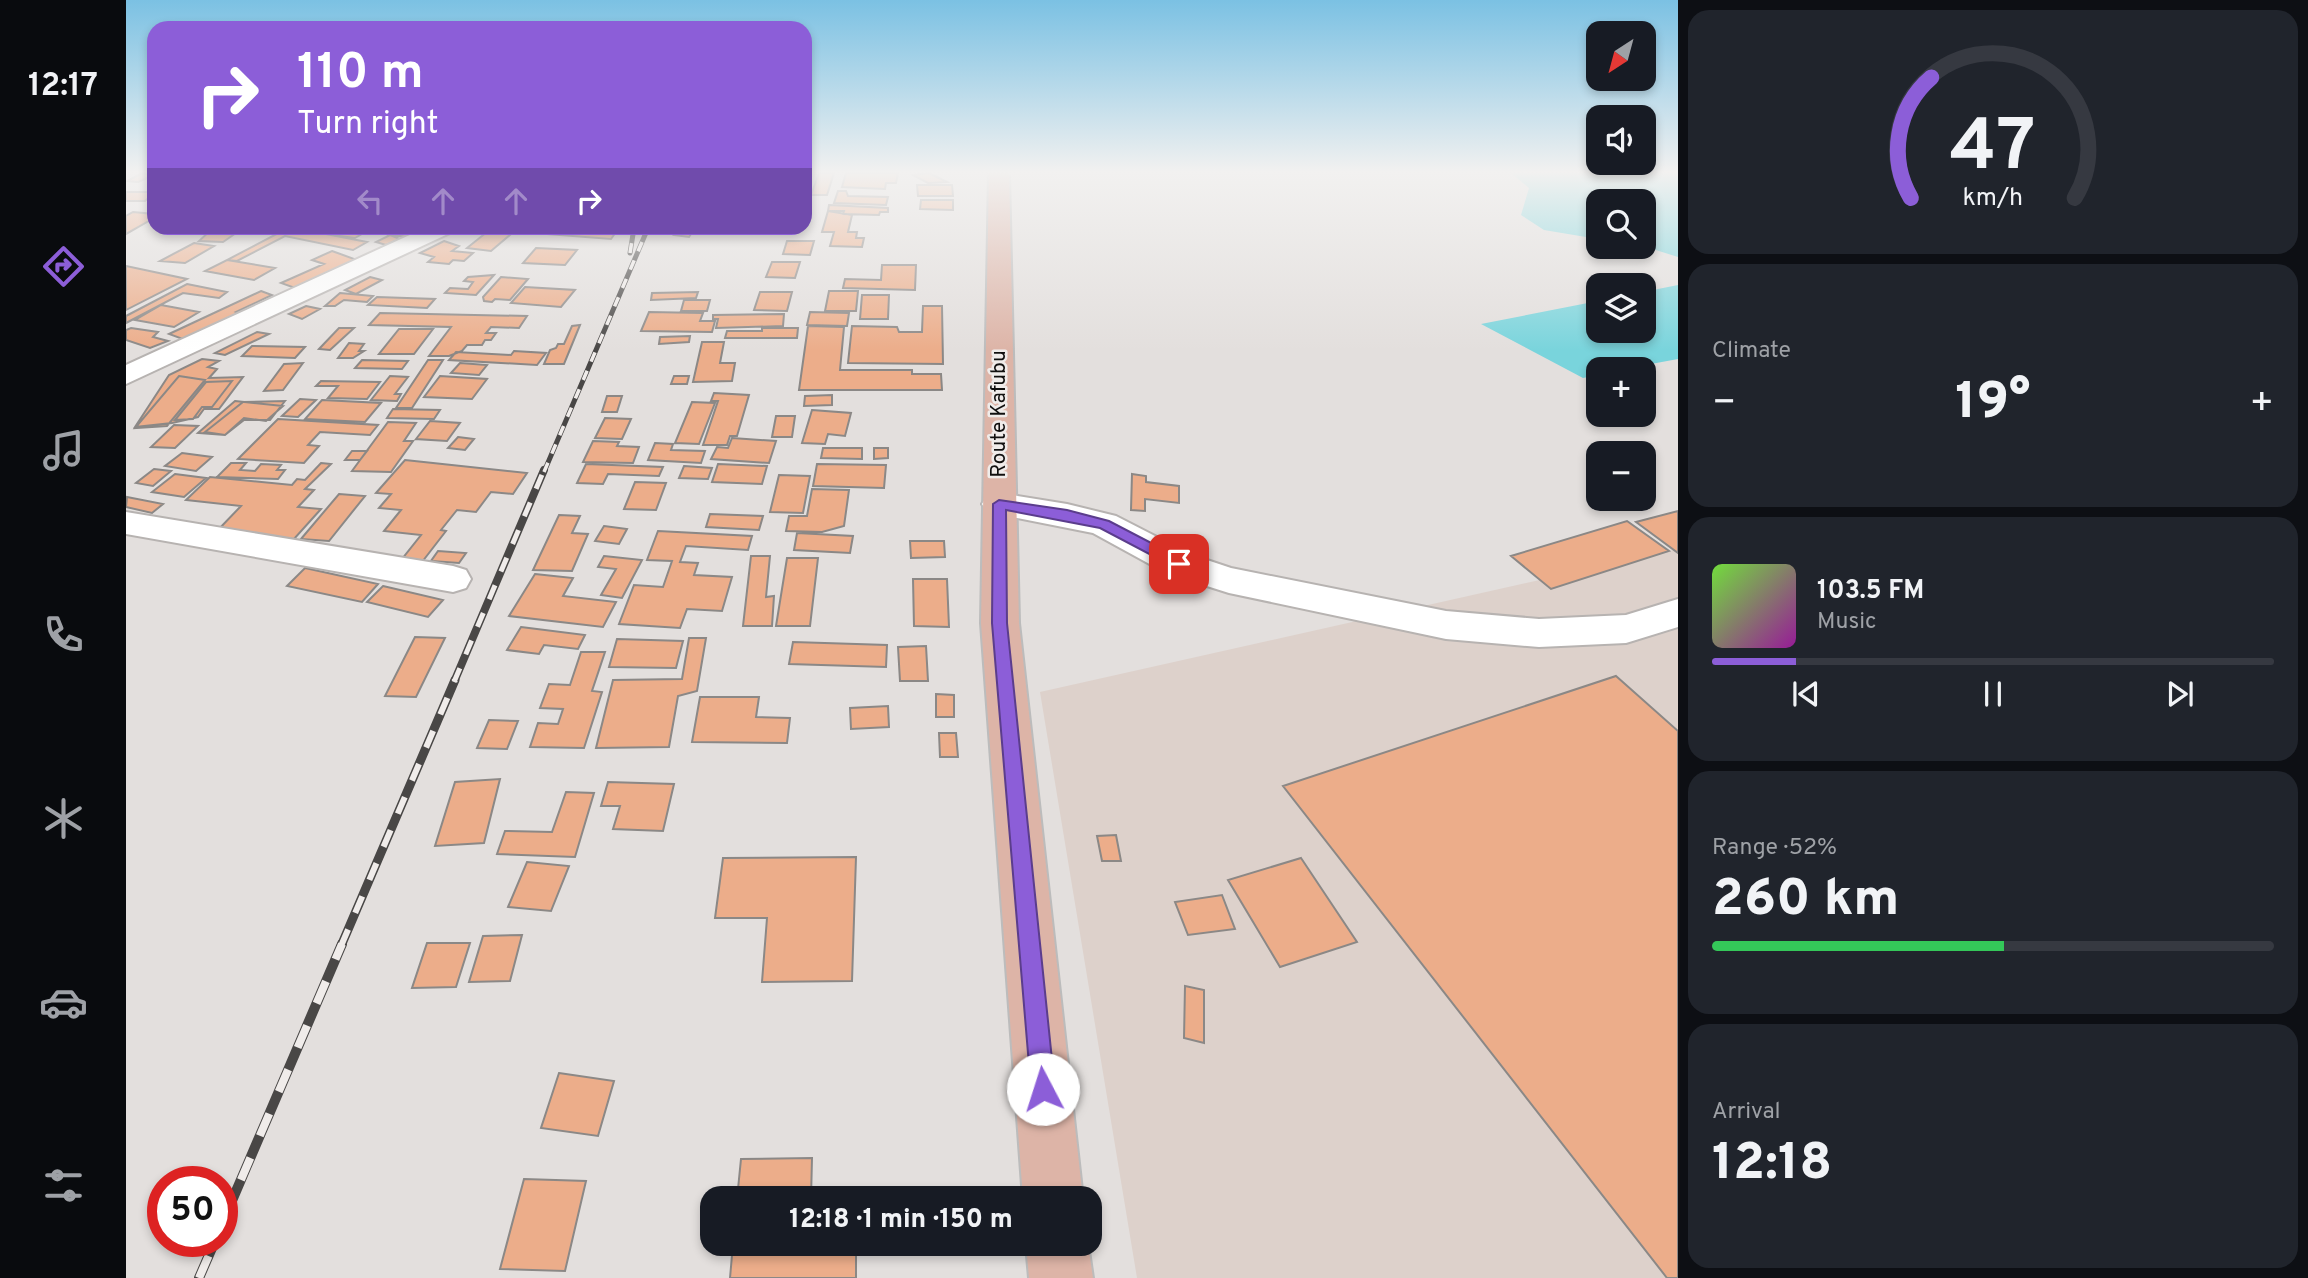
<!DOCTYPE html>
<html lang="en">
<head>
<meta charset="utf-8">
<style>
	:root { --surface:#171b24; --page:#20242c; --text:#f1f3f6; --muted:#9ea1a6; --line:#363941; --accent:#8c5ed8 }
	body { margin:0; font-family:Overpass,sans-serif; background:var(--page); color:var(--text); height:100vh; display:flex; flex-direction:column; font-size:26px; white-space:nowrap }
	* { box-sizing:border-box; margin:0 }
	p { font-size:23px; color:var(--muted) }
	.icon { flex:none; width:38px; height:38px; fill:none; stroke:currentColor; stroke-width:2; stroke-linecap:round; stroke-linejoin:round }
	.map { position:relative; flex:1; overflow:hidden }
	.sheet { display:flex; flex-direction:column; gap:10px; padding:10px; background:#0d0f14; width:630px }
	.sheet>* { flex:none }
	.banner { position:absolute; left:21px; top:21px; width:665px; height:214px; border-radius:21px; box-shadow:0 4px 10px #0003; background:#8c5ed8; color:#fff; overflow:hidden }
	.needle { width:46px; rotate:216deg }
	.fabs { position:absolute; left:1460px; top:21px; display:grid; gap:14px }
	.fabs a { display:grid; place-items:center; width:70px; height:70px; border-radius:14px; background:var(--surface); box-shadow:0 4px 10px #0003; font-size:35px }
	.speed { position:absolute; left:21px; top:1166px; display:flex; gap:14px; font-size:35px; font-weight:700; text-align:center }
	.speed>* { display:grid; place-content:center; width:91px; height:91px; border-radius:50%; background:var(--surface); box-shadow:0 4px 10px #0003; line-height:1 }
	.speed .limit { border:10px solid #d22; background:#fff; color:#111 }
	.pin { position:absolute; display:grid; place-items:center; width:60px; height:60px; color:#fff; margin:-30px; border-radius:14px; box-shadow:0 4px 10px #0006 }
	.me { position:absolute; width:77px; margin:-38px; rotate:355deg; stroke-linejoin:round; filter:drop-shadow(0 0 5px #0008) }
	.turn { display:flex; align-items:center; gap:24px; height:147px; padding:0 35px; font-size:32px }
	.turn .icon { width:91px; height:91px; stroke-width:2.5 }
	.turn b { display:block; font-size:49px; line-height:60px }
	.lanes { display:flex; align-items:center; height:66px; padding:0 35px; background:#0003; justify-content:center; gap:35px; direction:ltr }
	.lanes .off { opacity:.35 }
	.big { font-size:52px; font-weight:800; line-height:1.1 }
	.sheet .tile { flex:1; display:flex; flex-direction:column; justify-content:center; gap:10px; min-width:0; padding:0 24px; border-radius:21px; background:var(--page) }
	.sheet .dial { align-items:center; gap:0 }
	.dial svg { height:182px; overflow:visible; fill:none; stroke:var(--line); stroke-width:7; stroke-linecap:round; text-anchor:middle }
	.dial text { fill:var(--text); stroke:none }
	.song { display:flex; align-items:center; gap:21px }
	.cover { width:84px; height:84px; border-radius:10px; background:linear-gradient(135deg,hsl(100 70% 55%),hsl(300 70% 35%)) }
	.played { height:7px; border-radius:4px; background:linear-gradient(90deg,var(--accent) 15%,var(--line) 15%) }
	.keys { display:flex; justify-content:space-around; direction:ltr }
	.heat { display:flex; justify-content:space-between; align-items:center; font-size:38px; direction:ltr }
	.charge { height:10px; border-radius:5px; background:linear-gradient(90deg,#34c759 52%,var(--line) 0) }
	.trip { position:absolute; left:574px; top:1186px; width:402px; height:70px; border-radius:21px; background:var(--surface); box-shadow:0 4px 10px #0003; font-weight:800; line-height:70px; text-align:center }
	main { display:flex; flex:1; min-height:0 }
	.tab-bar { display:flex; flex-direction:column; width:126px; justify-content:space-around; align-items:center; background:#090b0e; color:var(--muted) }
	.tab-bar .icon { width:49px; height:49px }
	.tab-bar .on { color:var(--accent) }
	.tab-bar b { font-size:32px; color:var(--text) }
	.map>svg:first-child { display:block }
</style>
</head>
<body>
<main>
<nav class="tab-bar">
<b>12:17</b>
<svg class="icon on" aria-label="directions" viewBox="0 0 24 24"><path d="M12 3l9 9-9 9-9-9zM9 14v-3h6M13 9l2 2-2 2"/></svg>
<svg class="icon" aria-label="music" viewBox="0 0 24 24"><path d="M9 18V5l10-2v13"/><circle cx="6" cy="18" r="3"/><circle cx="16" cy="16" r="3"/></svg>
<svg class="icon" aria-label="phone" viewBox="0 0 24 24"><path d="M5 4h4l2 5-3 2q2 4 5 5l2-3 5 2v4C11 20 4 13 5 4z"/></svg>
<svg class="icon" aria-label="climate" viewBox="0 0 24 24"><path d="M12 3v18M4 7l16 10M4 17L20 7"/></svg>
<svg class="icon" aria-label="car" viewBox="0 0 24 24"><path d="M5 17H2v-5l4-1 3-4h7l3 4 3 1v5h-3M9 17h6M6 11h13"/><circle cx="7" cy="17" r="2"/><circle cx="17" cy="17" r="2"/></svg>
<svg class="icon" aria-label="filters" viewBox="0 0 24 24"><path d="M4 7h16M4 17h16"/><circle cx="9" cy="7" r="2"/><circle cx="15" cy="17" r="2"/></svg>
</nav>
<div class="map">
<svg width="1552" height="1278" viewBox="0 0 1552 1278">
	<rect width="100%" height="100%" fill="#e3dfdd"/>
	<path fill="#ddd1cb" d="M1552 549V1278H1011L914 692Z"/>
	<path fill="#79d4dc" d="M1385 173H1552V257L1517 246V201H1472V239L1418 230 1395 215 1403 188Z
		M1552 285V359L1498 369H1472V375L1457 378 1355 324 1472 301V331H1517V292Z"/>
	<path fill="#ecad8a" stroke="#8b8886" stroke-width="2" d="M16 173 28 175 12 182 1 181Z
		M693 173H708L701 195H685Z
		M720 173H772L770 183H760L759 189 716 187Z
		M803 173 821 182 802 183 787 175Z
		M791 185H826L827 196H792Z
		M712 191H720L722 196 762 197 760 205 708 203Z
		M0 192H28V193L19 201H0Z
		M795 200H827V210L794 209Z
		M703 205 762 208V212H754L753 215 717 214 718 211H702Z
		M702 211 726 215 722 232H731L730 238H738L736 247 704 246 708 232H696Z
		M7 212 28 214V218L0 234V216Z
		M162 228H169L241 242 227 250 159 236 111 261 101 260Z
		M218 228H246L229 238 206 235Z
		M251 228H268L291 230 281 237 246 232Z
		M366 228 391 229 365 251 341 248Z
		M426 228 490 232 485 239 420 234Z
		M554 228H593L589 233 567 231 563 237 548 235Z
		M85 230 113 231 97 242 73 241Z
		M264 235 274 239 260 245 250 242Z
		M318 241 333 246 326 251 347 253 338 261 327 260 323 264 302 262 308 257 294 253Z
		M661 241H688L684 255 657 254Z
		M68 243 88 246 59 263 34 261Z
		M410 248 451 250 439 265 397 263Z
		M206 251 231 260 169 288 155 283 198 264 186 260Z
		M101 260 149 268 128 280 79 271Z
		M646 262H674L669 278 640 277Z
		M756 265H790L789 290 717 288 719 279 755 280Z
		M0 266 61 279 0 310Z
		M368 275 350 295 319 293 324 288 342 289 347 282 338 281 342 277Z
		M244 277 256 280 230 294 219 290Z
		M375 277 402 279 384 300 369 299 366 302 358 301 357 297Z
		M61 284 101 292 93 298 57 293 0 323V316Z
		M399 287 449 290 435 307 385 303Z
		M135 291 146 295 110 312 117 315 62 341 43 334Z
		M703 291H732L730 311H699Z
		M572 292 570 298 525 300 526 293Z
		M634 292H666L661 311 628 310Z
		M214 293 247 296 241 302 218 300 209 306H199Z
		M736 295H763L762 319H734Z
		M251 297 309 299 301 308 242 305Z
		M558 300H584L581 311H555Z
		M35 305 73 312 48 327 9 320Z
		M180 306 194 309 176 319 163 314Z
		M797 306H816L817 364 722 363 726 326 771 327 773 332H796Z
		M523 312 577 313 574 321H589L586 332 515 331Z
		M684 312 723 313 721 326 681 325Z
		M254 313 401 316 393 328 365 327 360 333H370L365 340H359L356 345H341L336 351 323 356H303L325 327 243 325Z
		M658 314 657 326 590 328 592 319H587V315Z
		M454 325 438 364H418L424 350 430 348 432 344H438L446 326Z
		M682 326 718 327 714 370H786V374H815L816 390H673Z
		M5 328 32 332 27 337 42 341 24 348 0 340V330Z
		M213 328H228L204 350 193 349Z
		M636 328H672L671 338H599L601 331H636Z
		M273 329H307L288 354H253Z
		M131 332 143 334 99 355 89 353Z
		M564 336 563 342 533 344 534 337Z
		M576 342H598L594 363H609L606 381 567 382Z
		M223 343 238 344 233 351H238L227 358H212Z
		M126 346 179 347 169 358 116 356Z
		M388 351 420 353 411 365 323 360 330 352 385 355Z
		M76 359 93 361 82 367 91 369 83 378 117 377 93 409H78L72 417 46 423 9 427 43 375Z
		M236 360 282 361 276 369 229 368Z
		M302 360H317L286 408H270Z
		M177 363 157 390 138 391 158 364Z
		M334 363 361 365 353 375 325 373Z
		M53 376 79 380 41 426 9 428Z
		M264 376 282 377 269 394H275L271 401 245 400Z
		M314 376 361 379 346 399 298 397Z
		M548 376H563L561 384H545Z
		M106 381 86 407H76L67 419 49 420 80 382Z
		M195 381 254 382 241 399 202 398 212 386H190Z
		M588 393 623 395 611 436H604L601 445H577L592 401H585Z
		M706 395V405L678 406 679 396Z
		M481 396H496L491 412H476Z
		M174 399 190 400 172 417 156 416Z
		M196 400 255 403 239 422 179 419Z
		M109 401 157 406 140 421 118 418 99 435 72 433Z
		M159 401 144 420H118L99 435 79 432 117 402Z
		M566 402 589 403 573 444 549 443Z
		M267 409 314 410 308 419 261 418Z
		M686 410 725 413 719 436 702 434 699 444 676 443Z
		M650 416H669L666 437H646Z
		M479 418 505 419 496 439 469 438Z
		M152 419 252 425 244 435 194 432 182 445 193 446 178 463 112 459Z
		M304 421 334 423 321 441 290 439Z
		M262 422 290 423 278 441H287L265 472 226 471Z
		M48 425 72 426 49 448 25 447Z
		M332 437 348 439 339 450 322 448Z
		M606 438 650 441 643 463 585 459 591 447 602 448Z
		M467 441 493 442 491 446 513 447 507 463 457 462Z
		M529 443 547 444 545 450 579 451 575 463 522 460Z
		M697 448H736V459L695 458Z
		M748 448H762V458L748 459Z
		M226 451H241L234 460H219Z
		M56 453 86 457 70 471 39 466Z
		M279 460 401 473 387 494 365 492 350 512 331 510 315 530 320 531 296 562 276 559 295 535 258 531 275 510 253 508 265 494 250 493Z
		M105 463H120L114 470 129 471 135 464 155 465 151 470H159L152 479 91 477Z
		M195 463 205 464 179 489 188 490 172 507 195 509 168 539 90 532 115 506 60 500 84 477 166 485 171 479 179 480Z
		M460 464 537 467 533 476 482 474 477 484 451 483Z
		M592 464 641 466 636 484 586 482Z
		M691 464 760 465 758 488 687 486Z
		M558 466 586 468 582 479 553 478Z
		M28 469 45 471 27 486 10 483Z
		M49 474 80 478 58 497 26 492Z
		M1006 474 1020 476V482L1053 486V503L1019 499V511L1005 510Z
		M653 475 684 476 677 513 644 512Z
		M509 482 540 483 530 510 498 509Z
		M686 489 723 490 718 526 696 532 660 531 663 516H681Z
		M213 494 239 496 203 541 175 539Z
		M1 497 37 504 26 513 0 507Z
		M1552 511V553L1510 522Z
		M584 514 637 516 633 530 580 527Z
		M433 515 454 516 446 533 462 534 446 571 407 570Z
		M1501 521 1543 551 1425 589 1385 556Z
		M478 526 501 529 493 544 469 541Z
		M532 531 626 536 622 550 560 546 554 562 572 563 568 575 606 577 596 611 561 609 554 628 493 624 508 585 537 587 546 561 521 560Z
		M671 533 727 536 724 553 668 550Z
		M784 541H818L819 557 785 558Z
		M312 551 340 553 333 563 305 561Z
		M478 556 516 560 496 598 475 595 490 569 472 567Z
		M625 556H644L640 597 648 596 646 626H617Z
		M661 558H692L684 626H650Z
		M179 568 252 584 236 602 161 586Z
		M409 574 447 578 437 596 490 602 477 627 383 616Z
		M787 579H821L823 627 788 626Z
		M257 586 317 600 302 617 241 602Z
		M395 627 459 635 452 649 418 645 413 654 381 650Z
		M289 637 319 638 290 697 259 696Z
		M563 638H580L571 691 552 696 543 747 470 748 487 680 556 679Z
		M491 639 557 641 550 668 483 667Z
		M667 642 761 645 760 667 663 664Z
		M800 646 802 681H774L772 647Z
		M455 652H479L466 691 476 692 458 748 404 747 412 723 432 724 437 709 414 708 423 684 444 685Z
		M1490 676 1552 731V1278H1541L1157 786Z
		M810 694 828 695V717H810Z
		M574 697H633L630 717 664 718 661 743 566 742Z
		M762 706 763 727 725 729 724 708Z
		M363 720 392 721 381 749 351 748Z
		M813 733H830L832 757H814Z
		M374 779 358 843 309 846 329 782Z
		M482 782 548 784 537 831 487 829 494 806H475Z
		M440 792 468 793 449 857 371 854 379 831 426 832Z
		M990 835 995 861H976L971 836Z
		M730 857 726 981 636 982 641 918H589L597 858Z
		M1175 858 1231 942 1154 967 1102 880Z
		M401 862 443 866 425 911 382 907Z
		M1096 895 1109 929 1062 935 1049 902Z
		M396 935 384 981 343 982 357 936Z
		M301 943H344L330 987 286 988Z
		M1059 986 1078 990V1043L1058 1038Z
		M433 1073 488 1081 472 1136 415 1128Z
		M686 1158 685 1199H611L615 1159Z
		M398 1179 460 1181 439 1271 374 1269Z
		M607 1244H730V1278H604Z"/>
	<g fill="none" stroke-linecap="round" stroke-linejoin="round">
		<defs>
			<path id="minor" d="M299 228H327L324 233 0 384V365Z
				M873 493 941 504 990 516 1066 555 1105 568 1320 611 1413 619 1500 615 1552 599V627L1500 643 1413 647 1320 639 1103 593 1040 573 967 533 861 512 856 504 861 496Z
				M0 512 327 566 340 570 345 579 340 588 327 592 0 534Z"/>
			<path id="major" d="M863 173H883L893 623 957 1199H897L855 623Z
				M900 1244H962L967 1278H903Z"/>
		</defs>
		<use href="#minor" stroke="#b7b3b1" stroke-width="4"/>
		<use href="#major" stroke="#bcbcbc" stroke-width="4"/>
		<use href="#minor" fill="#fff" fill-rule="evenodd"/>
		<use href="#major" fill="#ddb4a7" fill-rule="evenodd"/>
		<defs>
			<path id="rail-far3" d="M504 253 508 228
				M418 472 522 228"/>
			<path id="rail-far2" d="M328 682 418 470"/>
			<path id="rail-far1" d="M215 946 329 680"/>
			<path id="rail" d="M96 1224 216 944
				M73 1278 89 1241"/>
		</defs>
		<use href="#rail-far3" stroke="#494746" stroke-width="5"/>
		<use href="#rail-far2" stroke="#494746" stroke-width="8"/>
		<use href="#rail-far1" stroke="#494746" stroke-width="9"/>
		<use href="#rail" stroke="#494746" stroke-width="10"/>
		<use href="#rail-far3" stroke="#f0ecea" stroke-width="3.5" stroke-dasharray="10" stroke-linecap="butt"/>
		<use href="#rail-far2" stroke="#f0ecea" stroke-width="5" stroke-dasharray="15" stroke-linecap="butt"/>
		<use href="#rail-far1" stroke="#f0ecea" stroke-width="6" stroke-dasharray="18" stroke-linecap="butt"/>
		<use href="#rail" stroke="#f0ecea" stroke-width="8" stroke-dasharray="24" stroke-linecap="butt"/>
	</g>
	<linearGradient id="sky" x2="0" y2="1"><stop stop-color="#7bc1e3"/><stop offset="0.49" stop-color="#f2f1f0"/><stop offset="1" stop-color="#f2f1f0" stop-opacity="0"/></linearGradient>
	<rect width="1552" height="351" fill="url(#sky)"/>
	<path fill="#8c5ed8" stroke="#5b3d8c" stroke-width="2" d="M873 500 941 510 983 521 1058 560 1060 564 1058 567H1048L974 528 880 510 881 623 929 1089 925 1097 917 1101 909 1097 905 1089 866 623 867 504Z"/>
	<g text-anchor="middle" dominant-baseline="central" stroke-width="5" stroke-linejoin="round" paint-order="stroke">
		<g font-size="21" fill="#11100f" stroke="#f0ecea">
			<text transform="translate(873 414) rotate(-90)">Route Kafubu</text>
		</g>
	</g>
</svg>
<div class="fabs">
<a><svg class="needle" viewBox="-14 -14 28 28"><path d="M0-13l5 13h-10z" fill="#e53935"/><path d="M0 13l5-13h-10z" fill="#9ea1a6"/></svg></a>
<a><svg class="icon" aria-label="sound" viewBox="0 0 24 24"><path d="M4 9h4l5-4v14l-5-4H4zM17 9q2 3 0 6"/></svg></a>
<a><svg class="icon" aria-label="search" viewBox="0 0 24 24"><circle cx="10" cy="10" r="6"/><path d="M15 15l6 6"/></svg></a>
<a><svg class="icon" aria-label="layers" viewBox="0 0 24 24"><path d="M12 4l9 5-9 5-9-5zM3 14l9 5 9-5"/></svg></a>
<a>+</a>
<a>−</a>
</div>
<div class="speed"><div class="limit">50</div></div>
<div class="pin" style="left:1053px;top:564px;background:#d93025"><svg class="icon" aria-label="arrive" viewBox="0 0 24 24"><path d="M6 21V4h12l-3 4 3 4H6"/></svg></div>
<svg class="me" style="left:917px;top:1089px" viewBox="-20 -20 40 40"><circle r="19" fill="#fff"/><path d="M0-13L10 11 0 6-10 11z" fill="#8c5ed8"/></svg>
<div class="trip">12:18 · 1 min · 150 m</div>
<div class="banner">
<div class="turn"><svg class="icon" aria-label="right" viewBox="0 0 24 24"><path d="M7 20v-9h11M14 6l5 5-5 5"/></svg><div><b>110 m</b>Turn right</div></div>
<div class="lanes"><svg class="icon off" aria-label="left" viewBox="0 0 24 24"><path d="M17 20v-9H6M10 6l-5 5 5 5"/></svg><svg class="icon off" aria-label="ahead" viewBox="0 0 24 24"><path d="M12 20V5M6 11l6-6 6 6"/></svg><svg class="icon off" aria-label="ahead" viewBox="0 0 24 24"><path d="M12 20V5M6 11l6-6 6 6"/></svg><svg class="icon" aria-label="right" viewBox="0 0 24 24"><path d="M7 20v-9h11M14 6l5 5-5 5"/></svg></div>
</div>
</div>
<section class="sheet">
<div class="tile dial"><svg viewBox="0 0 100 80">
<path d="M14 69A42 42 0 1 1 86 69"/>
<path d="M14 69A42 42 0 0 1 23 16" stroke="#8c5ed8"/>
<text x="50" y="56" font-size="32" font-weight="700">47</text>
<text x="50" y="72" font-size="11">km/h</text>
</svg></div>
<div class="tile"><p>Climate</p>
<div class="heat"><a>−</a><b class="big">19°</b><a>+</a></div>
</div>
<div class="tile">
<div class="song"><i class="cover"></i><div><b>103.5 FM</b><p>Music</p></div></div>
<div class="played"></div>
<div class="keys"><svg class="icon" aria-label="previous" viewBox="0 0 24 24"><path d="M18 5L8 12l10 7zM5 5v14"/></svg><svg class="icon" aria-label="pause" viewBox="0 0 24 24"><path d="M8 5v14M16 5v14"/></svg><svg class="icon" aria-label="next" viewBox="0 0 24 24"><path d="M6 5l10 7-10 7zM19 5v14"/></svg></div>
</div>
<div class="tile"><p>Range · 52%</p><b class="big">260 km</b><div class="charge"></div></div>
<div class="tile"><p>Arrival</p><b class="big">12:18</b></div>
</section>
</main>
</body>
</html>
